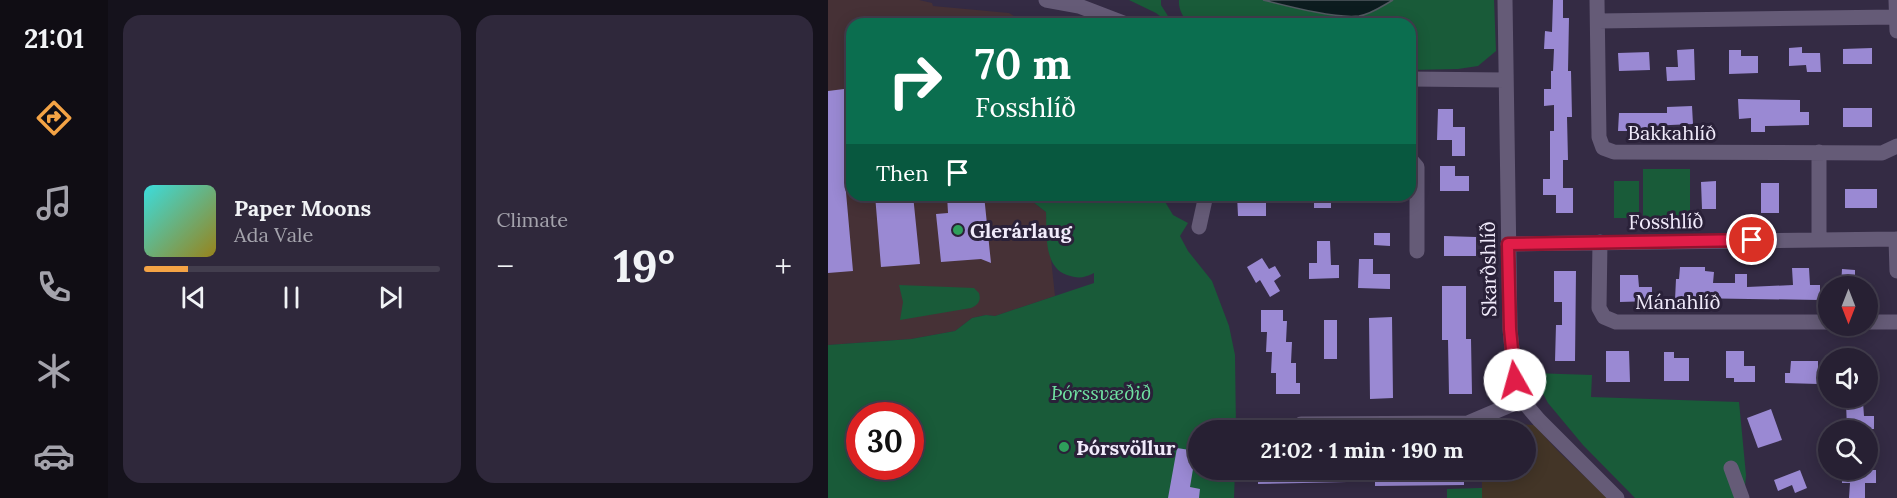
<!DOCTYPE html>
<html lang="en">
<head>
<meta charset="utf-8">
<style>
	:root { --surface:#272033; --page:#2f283b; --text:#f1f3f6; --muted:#a4a3ac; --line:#433e4e; --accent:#f4a345 }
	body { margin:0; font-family:Lora,serif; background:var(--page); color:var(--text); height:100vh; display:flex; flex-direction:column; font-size:22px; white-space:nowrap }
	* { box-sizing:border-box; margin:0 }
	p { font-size:20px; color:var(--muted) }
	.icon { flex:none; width:33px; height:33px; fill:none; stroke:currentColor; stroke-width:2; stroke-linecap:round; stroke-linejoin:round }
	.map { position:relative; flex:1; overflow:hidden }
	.panel { display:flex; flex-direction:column; gap:15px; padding:15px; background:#15121c; width:720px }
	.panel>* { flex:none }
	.top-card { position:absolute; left:18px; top:18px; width:570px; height:183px; border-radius:18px; box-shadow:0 3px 15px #0003,0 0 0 2px var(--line); background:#0b6e4f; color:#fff; overflow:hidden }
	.needle { width:39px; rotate:180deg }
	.fabs { position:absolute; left:990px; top:276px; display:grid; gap:12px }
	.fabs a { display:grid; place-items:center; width:60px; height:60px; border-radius:50%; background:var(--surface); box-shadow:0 3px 15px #0003,0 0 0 2px var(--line); font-size:30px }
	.speed { position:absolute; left:18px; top:402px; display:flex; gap:12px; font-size:30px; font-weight:700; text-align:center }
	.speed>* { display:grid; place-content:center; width:78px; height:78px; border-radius:50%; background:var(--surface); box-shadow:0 3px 15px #0003,0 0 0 2px var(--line); line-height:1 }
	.speed .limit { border:9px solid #d22; background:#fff; color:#111 }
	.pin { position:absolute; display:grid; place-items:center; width:51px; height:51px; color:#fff; margin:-26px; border:3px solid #fff; border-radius:50%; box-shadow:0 2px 6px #0007 }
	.me { position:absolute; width:66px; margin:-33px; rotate:353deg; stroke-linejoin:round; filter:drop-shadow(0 0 4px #0008) }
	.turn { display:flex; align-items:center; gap:21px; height:126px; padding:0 30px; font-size:27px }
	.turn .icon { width:78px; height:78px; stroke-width:2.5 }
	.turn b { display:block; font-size:42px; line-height:51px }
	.then { display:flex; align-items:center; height:57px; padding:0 30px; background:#0003; gap:12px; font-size:22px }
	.big { font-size:45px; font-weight:700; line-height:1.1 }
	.panel .card { flex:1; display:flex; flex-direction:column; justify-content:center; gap:9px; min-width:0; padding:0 21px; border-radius:18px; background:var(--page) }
	.song { display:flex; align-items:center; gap:18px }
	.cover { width:72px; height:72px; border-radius:9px; background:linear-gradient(135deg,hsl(180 70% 55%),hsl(50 70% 35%)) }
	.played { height:6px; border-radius:3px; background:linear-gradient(90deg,var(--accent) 15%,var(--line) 15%) }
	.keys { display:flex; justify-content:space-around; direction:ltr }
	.heat { display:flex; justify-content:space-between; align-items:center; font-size:33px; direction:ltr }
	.panel .tiles { flex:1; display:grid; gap:15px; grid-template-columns:repeat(2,1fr) }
	.trip { position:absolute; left:360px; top:420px; width:348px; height:60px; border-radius:30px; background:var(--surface); box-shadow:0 3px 15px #0003,0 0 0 2px var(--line); font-weight:700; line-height:60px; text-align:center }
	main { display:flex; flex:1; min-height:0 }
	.menu { display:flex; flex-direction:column; width:108px; justify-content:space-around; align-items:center; background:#100d14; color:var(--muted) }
	.menu .icon { width:42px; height:42px }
	.menu .active { color:var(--accent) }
	.menu b { font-size:27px; color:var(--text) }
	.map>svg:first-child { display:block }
</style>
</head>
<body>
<main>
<nav class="menu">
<b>21:01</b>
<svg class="icon active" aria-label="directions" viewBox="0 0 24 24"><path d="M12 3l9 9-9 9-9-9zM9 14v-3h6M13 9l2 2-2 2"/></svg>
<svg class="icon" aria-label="music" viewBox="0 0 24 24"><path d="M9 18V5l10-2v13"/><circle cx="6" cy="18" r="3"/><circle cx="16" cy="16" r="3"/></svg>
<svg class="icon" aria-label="phone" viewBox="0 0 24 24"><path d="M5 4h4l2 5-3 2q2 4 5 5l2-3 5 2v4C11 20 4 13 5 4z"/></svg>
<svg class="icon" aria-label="climate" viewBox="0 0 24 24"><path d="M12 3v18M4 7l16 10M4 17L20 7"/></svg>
<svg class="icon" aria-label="car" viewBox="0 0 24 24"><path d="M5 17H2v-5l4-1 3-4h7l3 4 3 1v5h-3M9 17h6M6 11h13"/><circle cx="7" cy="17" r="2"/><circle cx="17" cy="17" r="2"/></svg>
</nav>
<section class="panel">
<div class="tiles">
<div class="card">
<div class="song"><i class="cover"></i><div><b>Paper Moons</b><p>Ada Vale</p></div></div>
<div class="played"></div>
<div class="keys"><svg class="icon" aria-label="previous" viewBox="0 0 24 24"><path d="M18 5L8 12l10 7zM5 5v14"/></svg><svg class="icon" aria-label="pause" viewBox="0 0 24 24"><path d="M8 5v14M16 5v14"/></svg><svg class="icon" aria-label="next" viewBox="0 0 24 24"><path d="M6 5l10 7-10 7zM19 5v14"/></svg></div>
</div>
<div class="card"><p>Climate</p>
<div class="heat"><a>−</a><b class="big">19°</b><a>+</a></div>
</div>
</div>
</section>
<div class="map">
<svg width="1069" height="498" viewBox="0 0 1069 498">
	<rect width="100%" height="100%" fill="#342b44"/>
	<path fill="#433527" d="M655 423 706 425 730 451 779 498H654V470H698V430H655Z"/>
	<path fill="#463136" d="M0 0H91L104 3 105 6 181 13 191 19 194 24H24V195H201L205 202 218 212 227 296 167 316 158 315 144 318 127 331 83 339 0 345Z"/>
	<path fill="#195b39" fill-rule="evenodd" d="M301 0H333V5L345 24H342L328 13Z
		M351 0H435L459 6 518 16 533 15 545 12 565 0H666L668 51 650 66 630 69 582 70V24H362C355 19 350 8 351 0Z
		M815 169H862V223H815Z
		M786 181H811V218H786Z
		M201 195H333L345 215 360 223 352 236 360 251 384 281 401 326 407 355 408 430H370V470H407L406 498H0V345L83 339 127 331 144 318 158 315 167 316 266 283V273C256 278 250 279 239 275 215 267 219 232 218 212L205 202ZM32 416H82V466H32Z
		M71 285 146 288 151 293C153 300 151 305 143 308L72 320 75 302Z
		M704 373 764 375 763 397 911 402 918 475 916 498H807L755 445 720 403Z
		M651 488H654V498H619V489Z"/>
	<path fill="#0c1c1f" stroke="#515a61" stroke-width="1.5" d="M435 0H565C554 6 544 14 531 16 508 19 459 6 435 0Z"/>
	<path fill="#9a89d3" d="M725 0H735V18H741L740 71H743L744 117H739L740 160H735V188H745V213H728V195H715V179H722V131H726V105L716 106V89H723V71H725L726 49H716L717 31 724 32Z
		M974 47V53H992L993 72H979L978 65 961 66V48Z
		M1044 48V64H1015V49Z
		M866 49 867 80 839 81 838 67H850L849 50Z
		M901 50H913V56H930V73L901 74Z
		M821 52 822 70 791 71 790 53Z
		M16 89 24 173V180L17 181 25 271 0 273V91Z
		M910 99 972 100V112H981V125L937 126V132H923V118L911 119Z
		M864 106 865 124 820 126V131H790L791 113H839V107Z
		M1015 108H1044V127H1015Z
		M610 109H625V127H637V156H624V140H609Z
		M612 166H627V176H641V191H612Z
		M888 181V209H874L873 182Z
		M933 183H951V213H933Z
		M1017 189H1049V208H1017Z
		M47 195H85L92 264 53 267Z
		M119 195H156L163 263 153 259 113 262 108 214 120 213Z
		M409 195H420L421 199H438V216H410Z
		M486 195H503V208H486Z
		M546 233H562V246L546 245Z
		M616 236 648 237V256H616Z
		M489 241H502L503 265H511V278L481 279V263H489Z
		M434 258 441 269 447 266 453 276 446 281 452 291 442 297 432 280 428 283 419 267Z
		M531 259H545V274H562V289L530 288Z
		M852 267H877V271L886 272 885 283H907V274H919V287L965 285 964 268H981L982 285H992V300L860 298V300H847L848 279H851Z
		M1014 269 1027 270V286H1013Z
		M726 271H748L747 361H727L728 325H734V302H726Z
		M792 275H810L811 287H824V301L792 302Z
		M614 286H638V339H643L644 394H621L620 340H614Z
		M433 310H455V321H459L458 342H464L463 363H468V383H472V394H448V373H443L444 352H438L439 332H433Z
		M564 317 565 398 542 399 541 318Z
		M496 320H509V359H496Z
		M778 351H801L802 382H778Z
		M898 351H916V366H927V382H906V378H898Z
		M836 352H846V358H861V381H836Z
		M963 361H990V384L957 383V373H962Z
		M1018 402H1035L1036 416H1046V429L1019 430Z
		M943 409 954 440 930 448 919 418Z
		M349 448 368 451 362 487 372 489 371 498H340Z
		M430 470H519V482L430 484Z
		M547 470H636V485L547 486Z
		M972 470 979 488 967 493 964 485 950 491 946 480Z
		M1014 470H1048V483H1037V498H1021L1022 483H1014Z"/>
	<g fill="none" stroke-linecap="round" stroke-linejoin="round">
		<path stroke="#655b77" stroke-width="15" d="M218 0 251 6 298 24
			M677 0 682 329 687 380 694 400 711 420 789 498
			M769 0 771 137 775 148 786 152 1054 153 1069 146
			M1068 0 1069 31
			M770 21 1068 17
			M582 79 677 80
			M582 159 589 167V251
			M371 227 378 195
			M1068 239 1069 271
			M991 240V152
			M772 242 771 308 776 317 788 322H1000
			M680 244 1069 239
			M1040 322H1069
			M473 424 640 423 694 400
			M903 468 914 498"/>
	</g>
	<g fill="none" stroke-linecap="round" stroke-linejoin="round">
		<defs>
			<path id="route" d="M687 380 682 329 680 244 924 240"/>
		</defs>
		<use href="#route" stroke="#92132f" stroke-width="15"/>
		<use href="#route" stroke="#e11d48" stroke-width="10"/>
	</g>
	<g fill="#2e9e5b" stroke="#2a2139" stroke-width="2">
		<circle cx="130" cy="230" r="6"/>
		<circle cx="236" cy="447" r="6"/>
	</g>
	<g text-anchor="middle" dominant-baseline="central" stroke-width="6" stroke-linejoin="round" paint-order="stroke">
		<g font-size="20" fill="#f1ebfb" stroke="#2a2139">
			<text x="844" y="132">Bakkahlíð</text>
			<text transform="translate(838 221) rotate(-1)">Fosshlíð</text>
			<text transform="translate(660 269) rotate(-91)">Skarðshlíð</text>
			<text x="850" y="301">Mánahlíð</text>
		</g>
		<g font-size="20" font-weight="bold" fill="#f1ebfb" stroke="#2a2139" text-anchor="start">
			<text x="142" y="230">Glerárlaug</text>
			<text x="248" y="447">Þórsvöllur</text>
		</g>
		<g font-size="20" font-style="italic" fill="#70e2a2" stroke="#2a2139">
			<text x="273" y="392">Þórssvæðið</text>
		</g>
	</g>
</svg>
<div class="fabs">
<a><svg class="needle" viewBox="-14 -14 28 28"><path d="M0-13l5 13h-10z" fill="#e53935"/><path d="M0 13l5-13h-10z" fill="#a4a3ac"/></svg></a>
<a><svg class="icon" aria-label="sound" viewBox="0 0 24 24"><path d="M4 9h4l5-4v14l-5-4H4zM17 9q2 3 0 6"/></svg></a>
<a><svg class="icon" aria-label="search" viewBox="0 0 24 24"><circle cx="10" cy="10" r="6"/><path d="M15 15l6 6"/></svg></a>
</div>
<div class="speed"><div class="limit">30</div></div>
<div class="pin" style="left:924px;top:240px;background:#d93025"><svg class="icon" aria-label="arrive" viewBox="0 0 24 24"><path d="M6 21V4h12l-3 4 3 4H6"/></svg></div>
<svg class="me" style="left:687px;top:380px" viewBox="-20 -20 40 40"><circle r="19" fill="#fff"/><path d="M0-13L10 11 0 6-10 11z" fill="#e11d48"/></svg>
<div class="trip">21:02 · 1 min · 190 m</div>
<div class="top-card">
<div class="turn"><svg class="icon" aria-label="right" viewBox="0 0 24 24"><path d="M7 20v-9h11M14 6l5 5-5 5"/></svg><div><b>70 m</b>Fosshlíð</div></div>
<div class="then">Then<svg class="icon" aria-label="arrive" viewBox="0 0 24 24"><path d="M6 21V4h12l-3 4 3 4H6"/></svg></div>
</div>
</div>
</main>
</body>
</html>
